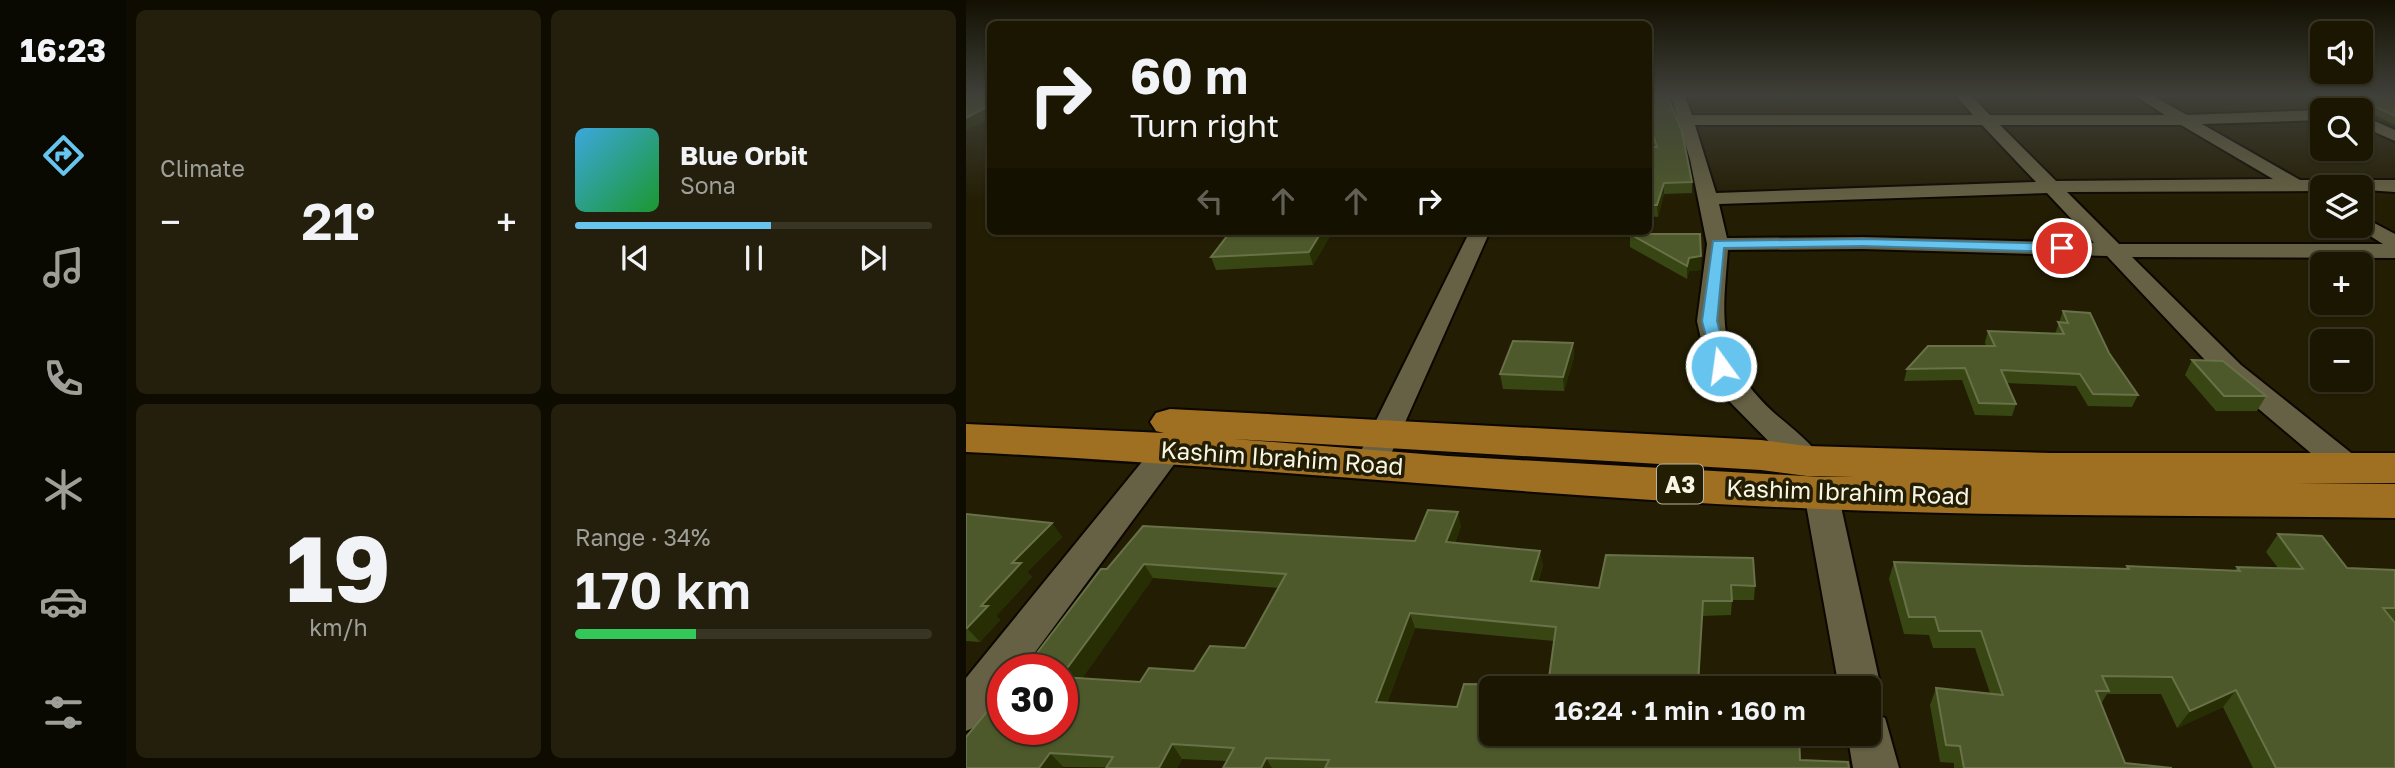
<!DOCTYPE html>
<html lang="en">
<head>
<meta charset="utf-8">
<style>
	:root { --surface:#1a1602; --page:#231f0c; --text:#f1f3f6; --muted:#9f9f99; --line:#383524; --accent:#66c4ef }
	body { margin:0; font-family:"Golos Text",sans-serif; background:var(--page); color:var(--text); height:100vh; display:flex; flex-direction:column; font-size:26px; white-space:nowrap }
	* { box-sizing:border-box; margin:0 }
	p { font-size:23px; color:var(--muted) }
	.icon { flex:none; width:38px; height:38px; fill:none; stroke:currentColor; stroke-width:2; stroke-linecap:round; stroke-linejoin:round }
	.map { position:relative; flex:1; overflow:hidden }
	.panel { display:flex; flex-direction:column; gap:10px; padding:10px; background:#0e0c01; width:840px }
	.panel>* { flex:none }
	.hud { position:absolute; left:21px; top:21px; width:665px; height:214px; border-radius:10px; box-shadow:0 2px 5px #0004,0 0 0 2px var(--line); background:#1a1602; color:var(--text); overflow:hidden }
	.controls { position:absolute; left:1344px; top:21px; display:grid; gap:14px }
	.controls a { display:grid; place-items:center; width:63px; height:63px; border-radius:10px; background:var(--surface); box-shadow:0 2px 5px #0004,0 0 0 2px var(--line); font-size:35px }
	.speed { position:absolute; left:21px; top:654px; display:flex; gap:14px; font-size:35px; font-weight:700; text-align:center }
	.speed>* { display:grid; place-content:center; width:91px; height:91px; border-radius:50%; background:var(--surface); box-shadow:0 2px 5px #0004,0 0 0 2px var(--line); line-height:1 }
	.speed .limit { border:10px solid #d22; background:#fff; color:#111 }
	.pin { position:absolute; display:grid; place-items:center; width:60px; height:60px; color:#fff; margin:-30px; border:4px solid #fff; border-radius:50%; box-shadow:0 2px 7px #0007 }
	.me { position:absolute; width:77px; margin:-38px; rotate:346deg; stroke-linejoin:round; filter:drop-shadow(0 0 5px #0008) }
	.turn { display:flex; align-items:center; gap:24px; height:147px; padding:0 28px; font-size:32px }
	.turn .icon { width:91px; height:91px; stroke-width:2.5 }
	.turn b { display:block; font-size:49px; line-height:60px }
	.lanes { display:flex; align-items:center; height:66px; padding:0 28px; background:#0003; justify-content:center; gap:35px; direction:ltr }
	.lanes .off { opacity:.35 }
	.big { font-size:52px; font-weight:600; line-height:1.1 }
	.panel .tile { flex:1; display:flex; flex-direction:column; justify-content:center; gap:10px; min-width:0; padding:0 24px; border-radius:10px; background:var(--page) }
	.panel .dial { align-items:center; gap:0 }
	.dial b { font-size:91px; line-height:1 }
	.song { display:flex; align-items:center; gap:21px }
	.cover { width:84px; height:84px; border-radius:10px; background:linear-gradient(135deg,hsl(200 70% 55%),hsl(130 70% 35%)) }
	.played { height:7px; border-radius:4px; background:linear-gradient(90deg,var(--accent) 55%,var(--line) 55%) }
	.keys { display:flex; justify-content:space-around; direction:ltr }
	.heat { display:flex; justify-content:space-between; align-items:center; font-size:38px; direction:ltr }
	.charge { height:10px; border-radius:5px; background:linear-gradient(90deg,#34c759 34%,var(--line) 0) }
	.panel .tiles { flex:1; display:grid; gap:10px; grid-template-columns:repeat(2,1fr) }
	.trip { position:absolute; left:513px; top:676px; width:402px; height:70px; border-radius:10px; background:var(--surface); box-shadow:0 2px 5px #0004,0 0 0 2px var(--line); font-weight:600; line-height:70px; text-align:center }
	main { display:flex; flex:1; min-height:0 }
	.dock { display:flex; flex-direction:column; width:126px; justify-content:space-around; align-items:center; background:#0a0901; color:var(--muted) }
	.dock .icon { width:49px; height:49px }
	.dock .selected { color:var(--accent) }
	.dock b { font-size:32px; color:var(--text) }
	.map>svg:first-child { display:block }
</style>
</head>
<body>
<main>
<nav class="dock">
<b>16:23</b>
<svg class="icon selected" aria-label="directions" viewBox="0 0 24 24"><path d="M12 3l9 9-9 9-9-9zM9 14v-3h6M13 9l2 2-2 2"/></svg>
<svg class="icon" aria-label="music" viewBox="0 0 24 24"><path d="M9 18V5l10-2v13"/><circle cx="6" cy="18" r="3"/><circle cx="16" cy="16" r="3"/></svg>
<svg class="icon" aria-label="phone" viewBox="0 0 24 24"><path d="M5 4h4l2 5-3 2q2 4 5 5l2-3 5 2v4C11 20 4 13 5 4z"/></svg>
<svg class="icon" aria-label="climate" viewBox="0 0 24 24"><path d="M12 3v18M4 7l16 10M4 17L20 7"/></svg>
<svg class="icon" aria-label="car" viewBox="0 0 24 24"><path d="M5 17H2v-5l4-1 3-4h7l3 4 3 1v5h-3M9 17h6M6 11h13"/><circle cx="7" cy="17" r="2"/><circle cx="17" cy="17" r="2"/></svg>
<svg class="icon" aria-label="filters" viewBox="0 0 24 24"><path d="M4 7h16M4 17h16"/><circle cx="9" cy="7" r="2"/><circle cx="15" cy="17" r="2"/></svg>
</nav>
<section class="panel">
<div class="tiles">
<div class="tile"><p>Climate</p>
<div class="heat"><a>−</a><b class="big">21°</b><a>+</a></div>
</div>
<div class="tile">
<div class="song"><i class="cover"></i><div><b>Blue Orbit</b><p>Sona</p></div></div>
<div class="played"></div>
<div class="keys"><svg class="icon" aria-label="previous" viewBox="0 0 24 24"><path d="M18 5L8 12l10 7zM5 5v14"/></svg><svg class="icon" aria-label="pause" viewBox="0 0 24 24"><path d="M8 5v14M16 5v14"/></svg><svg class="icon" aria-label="next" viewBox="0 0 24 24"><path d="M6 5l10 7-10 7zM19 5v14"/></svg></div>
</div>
<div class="tile dial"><b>19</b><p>km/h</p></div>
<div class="tile"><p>Range · 34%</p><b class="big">170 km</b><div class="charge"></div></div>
</div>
</section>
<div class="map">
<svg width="1429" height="768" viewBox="0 0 1429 768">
	<rect width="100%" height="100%" fill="#231d03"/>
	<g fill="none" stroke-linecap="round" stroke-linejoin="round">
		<defs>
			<path id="minor" d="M704 94H718L726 115H1007L988 94H1004L1024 115H1199L1166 94H1184L1221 115 1356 110V120L1236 124 1334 180H1429V192L1356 187V191L1101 192 1153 244H1417L1388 226H1395V216L1429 234V258L1166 257 1275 365 1394 460 1399 468 1394 476 1383 479 1372 476 1255 377 1141 256 897 249 762 250C756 323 750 358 807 412 824 427 845 442 857 461L852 469 841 472 830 469 762 400 741 366 731 321 741 244 724 159ZM729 125H1016L1070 182 750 193ZM1034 125H1215L1307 179 1090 181ZM1081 193 1128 243 897 237 761 238 753 204Z
				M1395 115 1429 130V141L1395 126Z
				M504 231H524L421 463 416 471 405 474 394 471 389 463Z
				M204 438 215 441 220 448 215 455 56 670H37C37 700 29 720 0 731V678L193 441Z
				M855 481 867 485 872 493 915 688 909 702 903 704V688H873L838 493 843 485Z
				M903 712 919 718 933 768H887L881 733H903Z"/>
			<path id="trunk" d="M204 409 795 440 841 446 1085 453H1429V483H1331L1429 484V518C1237 515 1045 517 854 509 569 497 285 466 0 452V424L198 433 190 431 184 422 190 413ZM268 439 795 470 841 476 889 477H855L482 456Z"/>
		</defs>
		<use href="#minor" stroke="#0c0700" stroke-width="4"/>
		<use href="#trunk" stroke="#0c0700" stroke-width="4"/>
		<use href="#minor" fill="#666144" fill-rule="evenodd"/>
		<use href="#trunk" fill="#a07022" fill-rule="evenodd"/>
	</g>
	<path fill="#384614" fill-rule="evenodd" d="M682 94 726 182V193L698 194 692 217 682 216V147H688L682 130Z
		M1384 95H1429V125L1381 101Z
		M205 231H367L347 265 250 270 245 257 262 234 207 236Z
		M664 234 735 270 723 271 721 279 664 247Z
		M1097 311 1143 353 1172 395 1166 407 1122 406 1110 386 1040 383 1050 404 1046 416 1009 415 996 380 938 381 941 369 1020 346 1019 342 1022 331 1089 334Z
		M607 343 608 357 598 391 537 389 534 374Z
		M1226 360 1300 396 1291 411H1250L1219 375Z
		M0 514 86 523 96 537 61 572 66 577 30 616 34 620 14 642 0 641Z
		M177 526 449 541 495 526 489 543 577 565 572 582 633 588 789 586 788 600H766L765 615 736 616 733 684 834 760 883 768H257L261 761 216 759 211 768 97 767 32 703 141 569ZM187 578 313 588 279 648 228 671 174 682 116 678ZM449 628 588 641 582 685 491 707 421 703Z
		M1312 534 1381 568 1429 570V768H1287L1257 707 1211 728 1195 694H1141L1135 704 1159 763 1206 768H988V763L974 762 964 705 970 688 1024 693 1009 648H967L963 635 938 634 923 579 928 562 1159 569 1161 566 1269 570 1271 567 1312 568 1300 552Z"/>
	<path fill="#272e04" d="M24 105V118L0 131V118Z
		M698 183V194L692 217 691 205Z
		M356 231H367L347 265 343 252Z
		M735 256V270L723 271 721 279V266L723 258Z
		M607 343 608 357 598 391 597 377Z
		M492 512 495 526 484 557 480 542Z
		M86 523 96 537 61 572 66 577 30 616 34 620 14 642 1 628 15 606 46 563Z
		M574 551 577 565 567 596 565 581Z
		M178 564 187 578 107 692 96 679V675Z
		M444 613 449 628 416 716 410 702Z
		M1270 690 1257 707 1211 728 1224 711Z
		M206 744 216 759 211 768H193Z
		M84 753 97 767 96 768H73Z
		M300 758 306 768H295Z"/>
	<path fill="#4d592a" stroke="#687148" stroke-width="2" fill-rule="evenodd" d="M0 94H24V105L0 118Z
		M682 94H701L716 132 726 182 698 183 691 205H682V147H691L682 121Z
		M1384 95H1429V116Z
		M265 231H356L343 252 245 257Z
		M664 234H734L735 256 723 258 721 266Z
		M1097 311 1124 313 1143 353 1172 395 1127 394 1114 374 1035 370 1050 404 1013 403 999 368 941 369 962 346H1029L1022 331 1098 334 1092 322 1102 323Z
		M547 341 607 343 597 377 534 374Z
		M1226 360 1257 361 1300 396H1258Z
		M462 510 492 512 480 542 574 551 565 581 633 588 640 555 787 558 789 586 765 585 766 601H737L732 684 785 688H525V733H833L834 760 882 762 883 768H359L363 760 300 758 295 768H257L268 748 206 744 193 768H140L147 757 84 753 73 768H0V737L28 703H32L37 698V730H96V677L174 682 183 668 228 671 244 646 279 648 320 574 178 564 96 675V670H58L135 569H141L177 526 449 541ZM444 613 590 627 582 685 498 684 491 707 410 702Z
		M0 514 86 523 46 563H55L15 606H22L1 628H0Z
		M1312 534 1356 536 1381 568 1429 570V608H1417L1429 623V768H1310L1270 690 1224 711 1206 677 1136 676 1143 691H1130L1159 763 1206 768H998L994 746 980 745 970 688 1037 695 1015 631H973L969 617H943L928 562 1163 569 1161 566 1274 571 1271 567 1337 569Z"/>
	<linearGradient id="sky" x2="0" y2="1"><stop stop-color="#131002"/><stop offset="0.47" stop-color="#3f4039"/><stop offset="1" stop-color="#3f4039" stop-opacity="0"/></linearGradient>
	<rect width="1429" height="202" fill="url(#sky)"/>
	<path fill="#66c4ef" stroke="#427f9b" stroke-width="2" d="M897 239 1096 244 1102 248 1096 252 897 246 758 248 751 321 763 366 755 371 749 370 736 321 747 241Z"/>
	<g text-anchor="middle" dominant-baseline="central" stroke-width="7" stroke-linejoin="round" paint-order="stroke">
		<rect fill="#231d03" stroke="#b8b4a1" stroke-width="2" x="691" y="464.5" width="46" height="39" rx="5"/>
		<g font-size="23" font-weight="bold" fill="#f8f5e5">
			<text x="714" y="484">A3</text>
		</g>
		<g font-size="24" fill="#f8f5e5" stroke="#231d03">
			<text transform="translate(316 457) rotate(4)">Kashim Ibrahim Road</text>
			<text transform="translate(882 491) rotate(2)">Kashim Ibrahim Road</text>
		</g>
	</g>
</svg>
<div class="controls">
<a><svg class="icon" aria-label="sound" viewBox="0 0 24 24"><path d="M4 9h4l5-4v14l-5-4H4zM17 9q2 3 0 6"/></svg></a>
<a><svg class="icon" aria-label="search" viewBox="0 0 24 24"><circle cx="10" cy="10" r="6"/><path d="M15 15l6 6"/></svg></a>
<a><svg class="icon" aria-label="layers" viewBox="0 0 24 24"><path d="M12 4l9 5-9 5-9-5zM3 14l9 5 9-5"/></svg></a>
<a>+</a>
<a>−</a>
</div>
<div class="speed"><div class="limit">30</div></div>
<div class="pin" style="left:1096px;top:248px;background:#d93025"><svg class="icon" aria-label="arrive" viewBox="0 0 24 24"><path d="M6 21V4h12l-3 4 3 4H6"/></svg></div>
<svg class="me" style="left:755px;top:366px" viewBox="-20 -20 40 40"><circle r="17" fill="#66c4ef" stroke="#fff" stroke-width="3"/><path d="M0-11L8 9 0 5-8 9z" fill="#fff"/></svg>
<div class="trip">16:24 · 1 min · 160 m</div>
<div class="hud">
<div class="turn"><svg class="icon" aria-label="right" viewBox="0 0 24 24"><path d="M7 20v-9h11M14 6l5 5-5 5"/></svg><div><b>60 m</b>Turn right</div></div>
<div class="lanes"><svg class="icon off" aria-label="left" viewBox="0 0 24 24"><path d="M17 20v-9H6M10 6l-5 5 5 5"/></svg><svg class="icon off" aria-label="ahead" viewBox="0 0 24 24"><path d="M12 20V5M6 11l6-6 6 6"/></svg><svg class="icon off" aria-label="ahead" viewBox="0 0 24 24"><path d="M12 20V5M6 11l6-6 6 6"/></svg><svg class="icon" aria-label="right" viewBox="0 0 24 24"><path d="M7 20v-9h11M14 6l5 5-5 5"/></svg></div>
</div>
</div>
</main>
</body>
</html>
